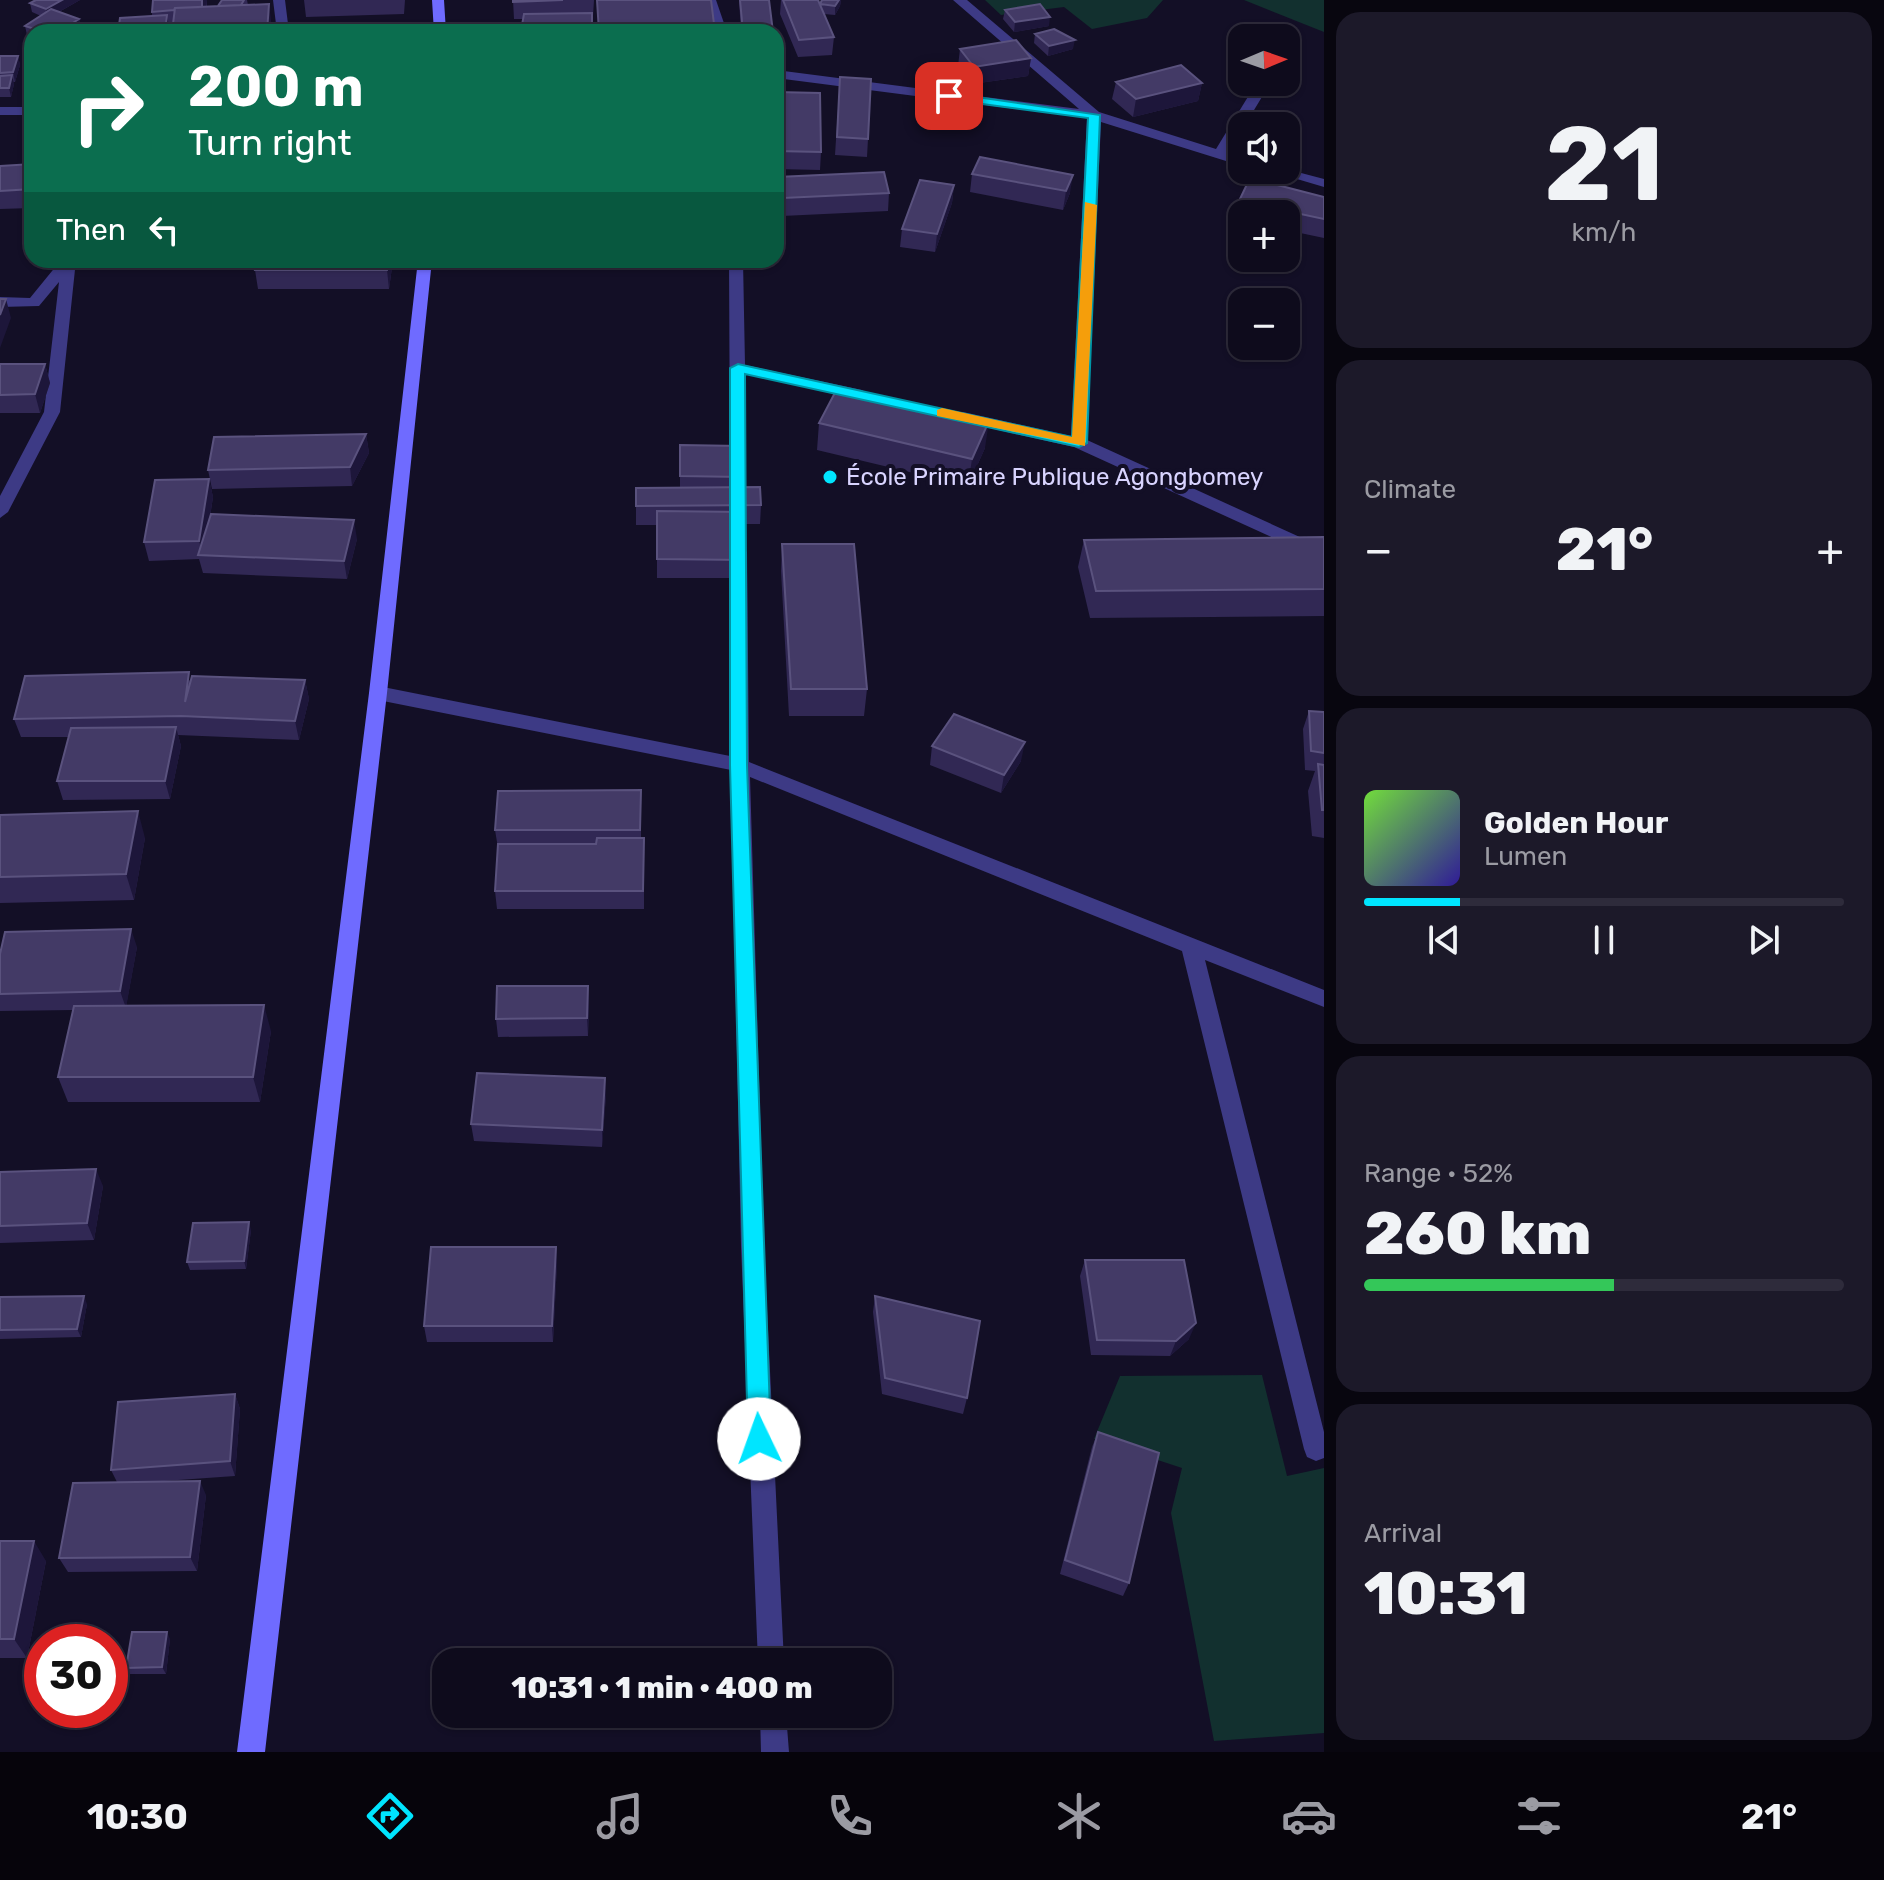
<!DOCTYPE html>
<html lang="en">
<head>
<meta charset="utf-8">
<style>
	:root { --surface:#0e0b1c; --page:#1c1929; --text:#f1f3f6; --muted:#9b9ba3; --line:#2e2b3b; --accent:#00e5ff }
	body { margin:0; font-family:Rubik,sans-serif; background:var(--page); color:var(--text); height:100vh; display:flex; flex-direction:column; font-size:30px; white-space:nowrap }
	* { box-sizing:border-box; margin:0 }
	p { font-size:26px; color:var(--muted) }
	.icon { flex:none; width:44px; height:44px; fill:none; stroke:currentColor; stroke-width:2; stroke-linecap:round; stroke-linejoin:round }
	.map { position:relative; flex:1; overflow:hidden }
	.drawer { display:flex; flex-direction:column; gap:12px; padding:12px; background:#08060f; width:560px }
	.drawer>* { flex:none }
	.banner { position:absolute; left:24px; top:24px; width:760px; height:244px; border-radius:24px; box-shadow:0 2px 6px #0004,0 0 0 2px var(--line); background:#0b6e4f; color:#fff; overflow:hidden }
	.needle { width:52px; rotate:88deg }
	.tools { position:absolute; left:1228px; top:24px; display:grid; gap:16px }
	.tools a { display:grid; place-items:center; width:72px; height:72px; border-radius:16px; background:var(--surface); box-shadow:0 2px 6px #0004,0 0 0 2px var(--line); font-size:40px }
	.speed { position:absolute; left:24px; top:1624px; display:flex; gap:16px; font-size:40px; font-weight:700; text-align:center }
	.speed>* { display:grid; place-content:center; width:104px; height:104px; border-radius:50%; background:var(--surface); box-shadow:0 2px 6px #0004,0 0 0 2px var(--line); line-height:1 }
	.speed .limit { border:12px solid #d22; background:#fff; color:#111 }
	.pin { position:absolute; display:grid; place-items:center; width:68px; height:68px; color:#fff; margin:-34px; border-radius:16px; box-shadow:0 4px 12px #0006 }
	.me { position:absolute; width:88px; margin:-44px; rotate:357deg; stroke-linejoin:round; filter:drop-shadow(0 0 6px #0008) }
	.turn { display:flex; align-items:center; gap:28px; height:168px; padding:0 32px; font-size:36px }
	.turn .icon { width:104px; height:104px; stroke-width:2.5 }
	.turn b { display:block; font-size:56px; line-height:68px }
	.then { display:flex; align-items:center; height:76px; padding:0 32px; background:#0003; gap:16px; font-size:30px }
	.big { font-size:60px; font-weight:800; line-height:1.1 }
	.drawer .card { flex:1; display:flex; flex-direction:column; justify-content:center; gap:12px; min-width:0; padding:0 28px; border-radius:24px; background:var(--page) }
	.drawer .dial { align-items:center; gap:0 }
	.dial b { font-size:104px; line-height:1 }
	.song { display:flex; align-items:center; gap:24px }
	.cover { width:96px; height:96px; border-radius:12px; background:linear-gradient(135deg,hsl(100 70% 55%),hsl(250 70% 35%)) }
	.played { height:8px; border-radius:4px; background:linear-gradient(90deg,var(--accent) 20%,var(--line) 20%) }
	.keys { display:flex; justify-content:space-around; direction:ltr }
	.heat { display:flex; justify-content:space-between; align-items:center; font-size:44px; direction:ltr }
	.charge { height:12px; border-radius:6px; background:linear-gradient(90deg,#34c759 52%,var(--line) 0) }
	.trip { position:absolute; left:432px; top:1648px; width:460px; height:80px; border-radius:24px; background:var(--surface); box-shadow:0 2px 6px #0004,0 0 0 2px var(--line); font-weight:800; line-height:80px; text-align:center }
	.dock { display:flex; height:128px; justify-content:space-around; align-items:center; background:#06040b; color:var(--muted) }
	.dock .icon { width:56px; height:56px }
	.dock .current { color:var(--accent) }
	.dock b { font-size:36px; color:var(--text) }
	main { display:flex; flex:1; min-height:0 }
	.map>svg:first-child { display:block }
</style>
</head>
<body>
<main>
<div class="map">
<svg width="1324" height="1752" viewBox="0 0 1324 1752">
	<rect width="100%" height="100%" fill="#130f26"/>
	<path fill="#12302f" d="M985 0H1163L1147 18 1092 29 1064 7 1001 15Z
		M1244 0H1324V32Z
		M1262 1375 1287 1476 1324 1468V1733L1214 1741 1171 1513 1182 1468 1094 1439 1120 1376Z"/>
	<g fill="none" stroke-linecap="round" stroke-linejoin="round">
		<path fill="#3d3a85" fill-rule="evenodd" d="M273 0H285L289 32H277Z
			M704 0H716L727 32H715Z
			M953 0H967L1099 112 1216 149 1257 82H1271L1228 153 1242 157V166L1101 122 1087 440 1324 548V561L1074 447 963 422 955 417 963 412 1071 436 1087 118 776 78V70L1079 109Z
			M0 107H32V115H0Z
			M1286 169 1324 179V187L1267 170Z
			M61 260H76L60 412 8 512 0 518V496L44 412 59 282 39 306 0 307V297L30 298Z
			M729 260H743L745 365 862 390 870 395 862 400 745 374 746 472 738 477 730 472Z
			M738 546 747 552 749 762 1324 990V1007L1205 960 1324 1432V1458L1316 1461 1307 1457 1304 1449 1182 951 750 777 764 1246 784 1662H758L741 1246 731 770 378 700 369 693 378 686 730 756 729 552Z
			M760 1714H786L789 1752H761Z"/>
		<path fill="#6f6bff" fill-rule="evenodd" d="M432 0H444L446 32H434Z
			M418 260H432L387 693 265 1752H237L369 693Z"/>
	</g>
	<path fill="#312854" d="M36 0H80L59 12 79 19 82 28 75 32H32V36L27 35 25 26 41 16 32 12 30 3Z
		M207 0V7L218 6 222 0H220H247L248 5 272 29V32H172V28H170V32L152 16V12Z
		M304 0H405L404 14 306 17Z
		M513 0H594L592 32H523V19H514Z
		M739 0H769L773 32H741Z
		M781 0H818L820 4 822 0H841L840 6 835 15 824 14 834 37 832 55 798 57 780 14Z
		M1005 10 1049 26 1014 32 1003 19Z
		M1035 34 1073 49 1048 56 1034 43Z
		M960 49 1031 58 1028 76 972 84 958 66Z
		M0 56H18L20 65 15 82H13L14 84 11 97H0Z
		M840 77 868 139 867 157 835 155Z
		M1116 82 1202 83 1198 101 1133 117 1112 99Z
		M776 92 821 152 820 170 776 169Z
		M980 157 1070 193 1063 210 970 192 972 174Z
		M32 164V208L0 209V166Z
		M778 177 889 193 888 211 782 216 777 195Z
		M954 185 952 203 935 252 900 247 902 229Z
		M1324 197V238L1286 230V214H1242V221L1234 219 1239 201Z
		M393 260 389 289H258L255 270Z
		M0 364H45L50 383 40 413H0Z
		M819 423 985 448 968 486 817 450Z
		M366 434 369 453 352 486 212 489 208 470Z
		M680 445 742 477 741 487 761 505 760 524H744V578H657V525H636V506L680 488Z
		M209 479 213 497 210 517 357 539 347 579 203 573 199 559 149 561 144 542Z
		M1324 537V616L1090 618 1078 567 1084 540Z
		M782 544 867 689 864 716H789L781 571Z
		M191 680H305L309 699 299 740 178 735 181 746 170 799 63 800 57 781 69 737H21L14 719Z
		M1309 711 1324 712V838L1312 836 1308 791 1315 771 1305 770 1303 729Z
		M932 746 1021 761 1001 793 930 765Z
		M641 790V838H644V909H497L495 891 498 848 495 830Z
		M0 815 145 838 134 900 0 903Z
		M137 947 126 1006 271 1031 260 1102H68L58 1077 73 1010 0 1011V954Z
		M589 1003 588 1036 498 1037 496 1019Z
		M606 1095 602 1147 474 1141 471 1124Z
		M0 1172 103 1186 94 1240 0 1243Z
		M251 1230 246 1269 190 1270 187 1262Z
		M1085 1260 1189 1339 1170 1356 1091 1355 1080 1276Z
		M557 1263 553 1342H427L424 1326Z
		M875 1296 967 1398 963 1414 882 1394 873 1312Z
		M0 1297 87 1304 81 1337 0 1339Z
		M235 1394 240 1409 235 1476 150 1482 206 1495 197 1571 68 1572 59 1558 117 1482 111 1470Z
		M1098 1432 1129 1583 1123 1596 1060 1574 1092 1447Z
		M0 1541 46 1561 27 1658H0Z
		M170 1639 166 1674H130L126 1668Z"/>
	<path fill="#1d163a" d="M62 0H80L48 18 46 9Z
		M202 0H207L205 27 201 9Z
		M839 0H841L840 6 835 15V6Z
		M269 4 272 29V32H267Z
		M167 15 170 32H165Z
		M1050 17 1049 26 1014 32 1015 22Z
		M79 19 82 28 75 32H58Z
		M1075 40 1073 49 1048 56 1049 46Z
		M18 56 20 65 15 82 13 72Z
		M1031 58 1028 76 972 84 974 67Z
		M12 75 14 84 11 97 9 88Z
		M1202 83 1198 101 1133 117 1136 99Z
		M1073 175 1070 193 1063 210 1066 191Z
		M954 185 952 203 935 252 937 234Z
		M388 260H393L389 289 387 270Z
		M6 299 11 318 0 348V315Z
		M45 364 50 383 40 413 35 394Z
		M989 421 985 448 968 486 972 459Z
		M366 434 369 453 352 486 350 467Z
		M209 479 213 497 204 555H203L199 541Z
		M354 520 357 539 347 579 344 561Z
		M305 680 309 699 299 740 295 721Z
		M176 727 181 746 170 799 165 781Z
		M1025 742 1021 761 1001 793 1004 775Z
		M138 811 145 838 134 900 126 874Z
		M131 929 137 947 126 1008 120 991Z
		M588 986 589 1003 588 1036 587 1018Z
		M264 1005 271 1031 260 1102 253 1077Z
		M605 1078 606 1095 602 1147V1130Z
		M96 1169 103 1186 94 1240 87 1223Z
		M249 1222 251 1230 246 1269 244 1261Z
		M556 1247 557 1263 553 1342 552 1326Z
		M84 1296 87 1304 81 1337 77 1329Z
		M1196 1323 1189 1339 1170 1356 1176 1341Z
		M235 1394 240 1409 235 1476 230 1461Z
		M200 1481 206 1495 197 1571 190 1557Z
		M34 1541 46 1561 27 1658 14 1639Z
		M167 1632 170 1639 166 1674 162 1667Z"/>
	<path fill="#433a66" stroke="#5a527e" stroke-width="2" d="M36 0H62L46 9 30 3Z
		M153 0H202V7L175 8 174 10 152 12Z
		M222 0H244L241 5 218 6Z
		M513 0H563L513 2Z
		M597 0H711L715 32H599Z
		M740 0H769L773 32H743Z
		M783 0H818L834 37 799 40Z
		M822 0H839L835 6 820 4Z
		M269 4 267 32H172L175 8Z
		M1040 4 1050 17 1015 22 1005 10Z
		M51 9 79 19 58 32H44L25 26Z
		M592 13V25H522L524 14Z
		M167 15 165 32H118L120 18Z
		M1054 29 1075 40 1049 46 1035 34Z
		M1016 40 1031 58 974 67 960 49Z
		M0 56H18L13 72 0 73Z
		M1181 65 1202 83 1136 99 1116 82Z
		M12 75 9 88H0V76Z
		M840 77 871 79 868 139 837 137Z
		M776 92 820 93 821 152 776 151Z
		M980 157 1073 175 1066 191 972 174Z
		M32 164V189L0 191V166Z
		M884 172 889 193 783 198 778 177Z
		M1250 178 1324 197V219L1239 201Z
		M920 180 954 185 937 234 902 229Z
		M257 260H388L387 270H255Z
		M0 299H6L0 315Z
		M0 364H45L35 394 0 395Z
		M838 387 989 421 972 459 819 423Z
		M366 434 350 467 208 470 214 437Z
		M680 445 741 446 742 477 680 476Z
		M209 479 199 541 144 542 155 480Z
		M760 487 761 505 636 506V488Z
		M657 511 743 512 745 560 657 559Z
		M211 514 354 520 344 561 198 555Z
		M1324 537V589L1096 591 1084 540Z
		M782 544H854L867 689H791Z
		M189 672 185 702 192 676 305 680 295 721 181 716 14 719 25 676Z
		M1309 711 1324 712V753L1311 751Z
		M954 714 1025 742 1004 775 932 746Z
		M176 727 165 781H57L71 728Z
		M1318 764 1324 765V810H1322Z
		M641 790 640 830H495L498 791Z
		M138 811 126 874 0 877V815Z
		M597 838H644L643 891H495L498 844H596Z
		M131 929 120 991 0 994V954L5 932Z
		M497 986H588L587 1018 496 1019Z
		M264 1005 253 1077H58L74 1006Z
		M477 1073 605 1078 602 1130 471 1124Z
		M96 1169 87 1223 0 1226V1172Z
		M249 1222 244 1261 187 1262 193 1223Z
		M431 1247H556L552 1326H424Z
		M1085 1260H1184L1196 1323 1176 1341 1097 1340Z
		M84 1296 77 1329 0 1330V1297Z
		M875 1296 980 1321 967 1398 885 1378Z
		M235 1394 230 1461 111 1470 118 1402Z
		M1098 1432 1159 1453 1129 1583 1065 1560Z
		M200 1481 190 1557 59 1558 73 1483Z
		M0 1541H34L14 1639H0Z
		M132 1632H167L162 1667 126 1668Z"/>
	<path fill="#00e5ff" stroke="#0095a6" stroke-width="2" d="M949 93 1100 115 1087 443 1079 447 745 374 747 765 771 1439 767 1446 759 1449 751 1446 748 1439 730 765V368L738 364 1072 437 1088 118 945 99V94Z"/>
	<path fill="#f59e0b" d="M1085 202 1097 205 1085 446 937 416V410L942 408 1072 437Z"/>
	<circle fill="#00e5ff" stroke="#130f26" stroke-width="3" cx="830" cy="477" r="8"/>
	<g text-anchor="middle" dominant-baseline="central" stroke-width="8" stroke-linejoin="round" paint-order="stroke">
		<g font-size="24" fill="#d9d4ff" stroke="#130f26" text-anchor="start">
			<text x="846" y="477">École Primaire Publique Agongbomey</text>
		</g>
	</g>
</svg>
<div class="tools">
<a><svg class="needle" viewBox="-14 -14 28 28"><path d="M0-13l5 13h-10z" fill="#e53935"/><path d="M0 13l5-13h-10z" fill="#9b9ba3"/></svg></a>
<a><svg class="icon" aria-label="sound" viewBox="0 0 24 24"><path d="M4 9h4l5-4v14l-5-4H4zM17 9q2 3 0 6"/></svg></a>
<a>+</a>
<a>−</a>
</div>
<div class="speed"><div class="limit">30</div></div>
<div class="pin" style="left:949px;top:96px;background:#d93025"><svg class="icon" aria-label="arrive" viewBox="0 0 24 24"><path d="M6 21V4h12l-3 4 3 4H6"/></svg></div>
<svg class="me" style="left:759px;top:1439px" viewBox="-20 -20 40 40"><circle r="19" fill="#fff"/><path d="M0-13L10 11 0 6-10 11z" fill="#00e5ff"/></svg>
<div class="trip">10:31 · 1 min · 400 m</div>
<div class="banner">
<div class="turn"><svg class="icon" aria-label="right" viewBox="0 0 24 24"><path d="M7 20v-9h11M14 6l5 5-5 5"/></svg><div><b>200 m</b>Turn right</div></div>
<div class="then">Then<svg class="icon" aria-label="left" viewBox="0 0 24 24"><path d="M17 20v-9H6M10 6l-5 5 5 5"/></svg></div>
</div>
</div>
<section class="drawer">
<div class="card dial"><b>21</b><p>km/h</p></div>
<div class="card"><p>Climate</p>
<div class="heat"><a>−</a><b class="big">21°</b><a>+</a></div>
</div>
<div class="card">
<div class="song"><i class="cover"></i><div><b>Golden Hour</b><p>Lumen</p></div></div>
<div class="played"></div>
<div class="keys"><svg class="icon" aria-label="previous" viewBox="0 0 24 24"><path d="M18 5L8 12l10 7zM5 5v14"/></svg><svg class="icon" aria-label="pause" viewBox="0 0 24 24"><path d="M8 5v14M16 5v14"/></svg><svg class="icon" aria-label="next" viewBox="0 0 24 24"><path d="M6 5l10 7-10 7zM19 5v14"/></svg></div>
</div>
<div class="card"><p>Range · 52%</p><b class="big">260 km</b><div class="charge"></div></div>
<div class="card"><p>Arrival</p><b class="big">10:31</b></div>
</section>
</main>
<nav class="dock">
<b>10:30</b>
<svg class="icon current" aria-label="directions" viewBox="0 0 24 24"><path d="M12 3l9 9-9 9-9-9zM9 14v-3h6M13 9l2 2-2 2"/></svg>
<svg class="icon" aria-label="music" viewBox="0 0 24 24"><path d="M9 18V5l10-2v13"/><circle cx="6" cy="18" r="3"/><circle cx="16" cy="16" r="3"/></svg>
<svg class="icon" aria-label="phone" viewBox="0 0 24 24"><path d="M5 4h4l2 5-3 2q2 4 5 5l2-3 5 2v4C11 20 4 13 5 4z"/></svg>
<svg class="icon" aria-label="climate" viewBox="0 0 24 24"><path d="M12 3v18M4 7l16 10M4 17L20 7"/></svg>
<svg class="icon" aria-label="car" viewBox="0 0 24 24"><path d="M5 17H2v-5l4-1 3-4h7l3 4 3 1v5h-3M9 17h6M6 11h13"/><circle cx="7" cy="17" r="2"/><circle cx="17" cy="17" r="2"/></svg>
<svg class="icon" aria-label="filters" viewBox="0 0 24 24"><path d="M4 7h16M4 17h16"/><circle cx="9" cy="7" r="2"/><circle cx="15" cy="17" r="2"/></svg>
<b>21°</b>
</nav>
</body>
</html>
